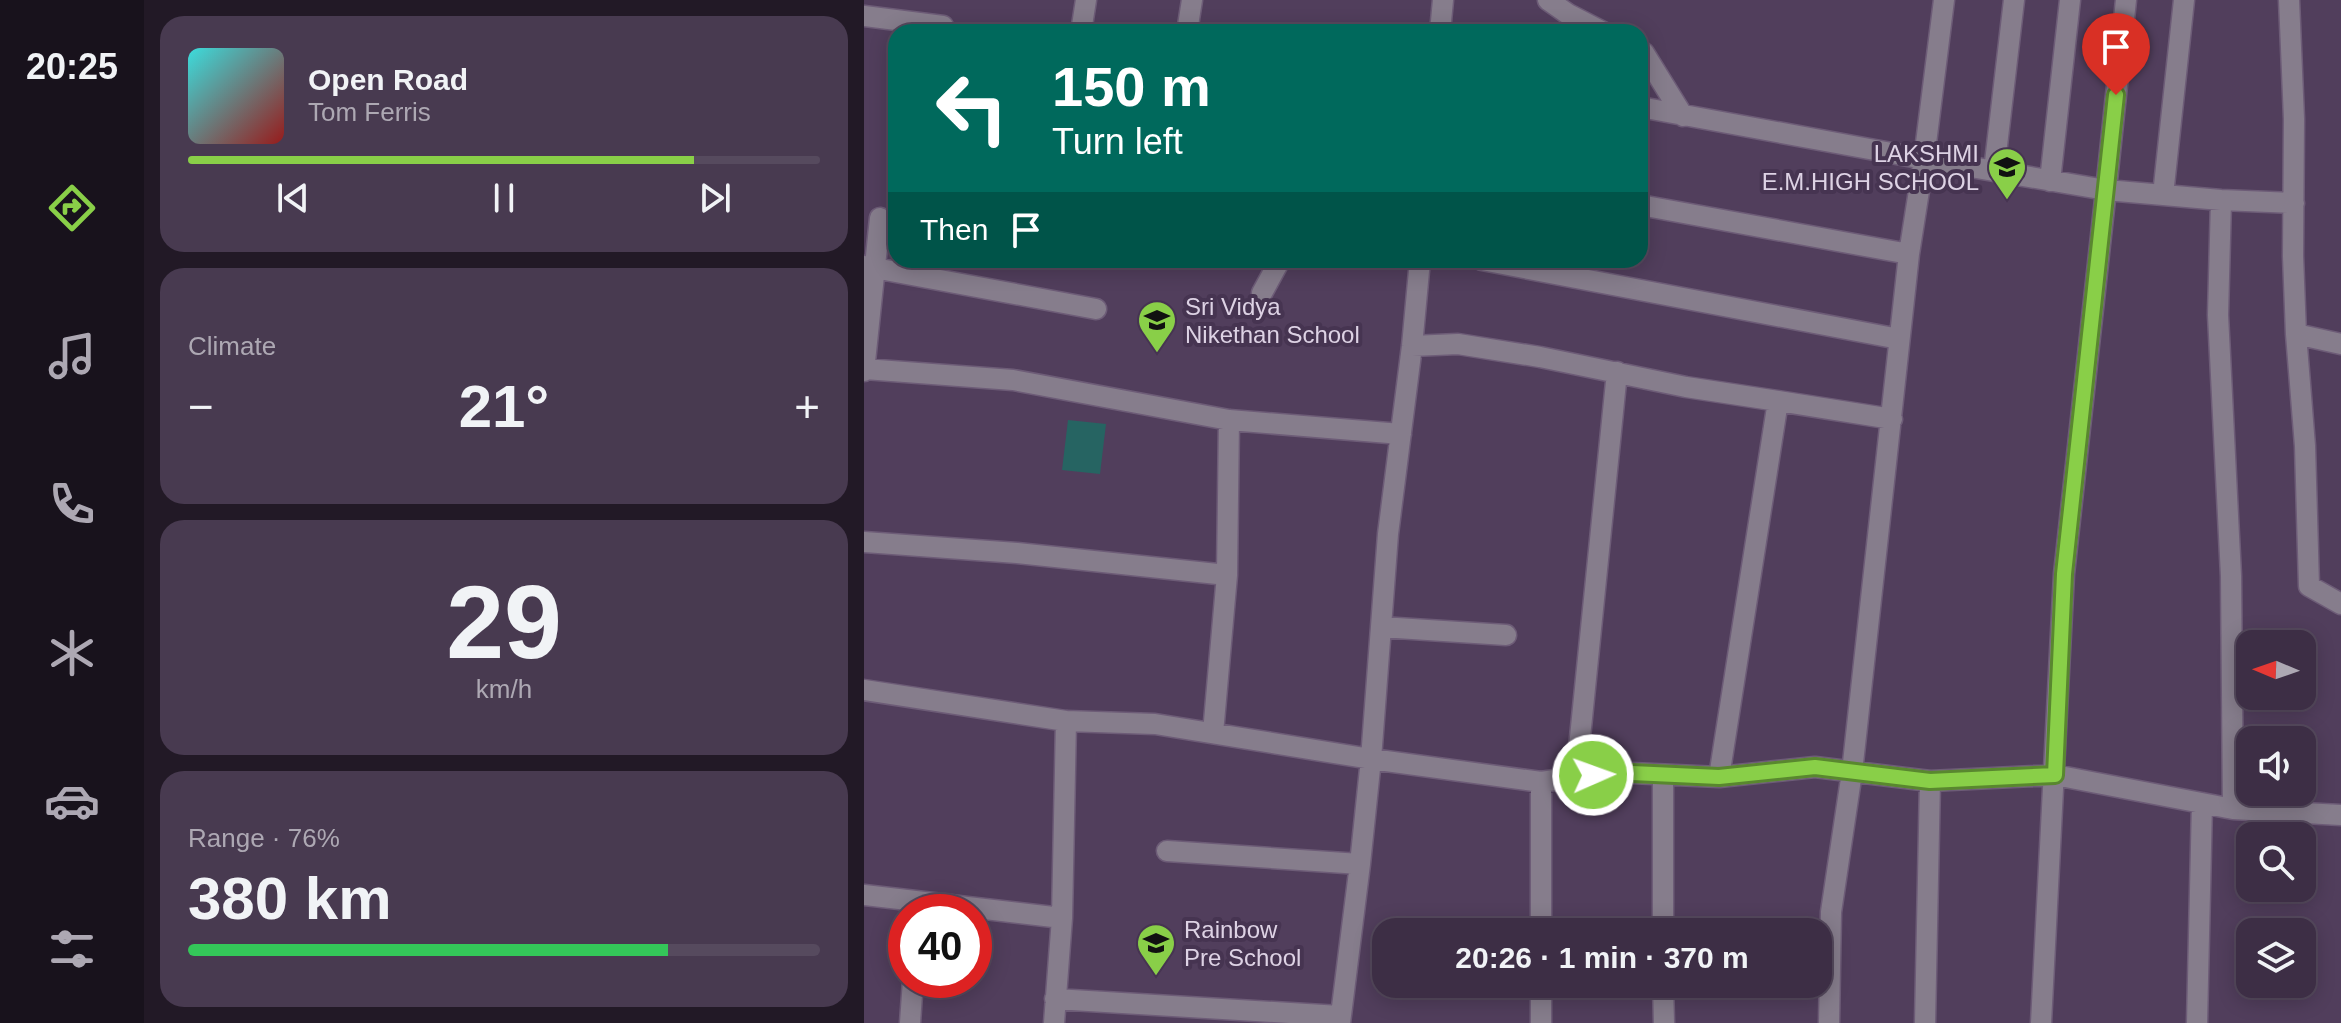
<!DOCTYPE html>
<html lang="en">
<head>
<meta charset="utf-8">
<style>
	:root { --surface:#3d2e45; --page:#483a50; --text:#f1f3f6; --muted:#ada8b3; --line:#564a5e; --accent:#89cf48 }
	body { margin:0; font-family:Arial,sans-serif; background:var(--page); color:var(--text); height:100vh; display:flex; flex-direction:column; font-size:30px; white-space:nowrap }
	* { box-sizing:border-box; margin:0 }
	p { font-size:26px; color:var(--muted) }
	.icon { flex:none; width:44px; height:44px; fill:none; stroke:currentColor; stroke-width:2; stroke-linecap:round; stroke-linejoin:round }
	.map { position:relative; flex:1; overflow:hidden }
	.drawer { display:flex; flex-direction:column; gap:16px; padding:16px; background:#221926; width:720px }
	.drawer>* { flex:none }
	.hud { position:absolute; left:24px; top:24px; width:760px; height:244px; border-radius:24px; box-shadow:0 4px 20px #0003,0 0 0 2px var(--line); background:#00695c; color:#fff; overflow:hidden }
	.needle { width:52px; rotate:272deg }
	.buttons { position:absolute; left:1372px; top:630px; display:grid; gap:16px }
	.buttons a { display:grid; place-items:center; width:80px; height:80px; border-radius:16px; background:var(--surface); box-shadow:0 4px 20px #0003,0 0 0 2px var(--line); font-size:40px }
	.speed { position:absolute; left:24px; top:894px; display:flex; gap:16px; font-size:40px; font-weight:700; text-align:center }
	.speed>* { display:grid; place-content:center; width:104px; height:104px; border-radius:50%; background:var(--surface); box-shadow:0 4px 20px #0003,0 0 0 2px var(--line); line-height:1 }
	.speed .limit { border:12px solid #d22; background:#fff; color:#111 }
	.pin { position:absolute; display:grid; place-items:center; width:68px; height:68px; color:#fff; margin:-82px -34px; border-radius:50% 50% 50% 0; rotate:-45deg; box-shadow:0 0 8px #0007 }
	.pin .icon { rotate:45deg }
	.me { position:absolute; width:88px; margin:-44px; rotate:88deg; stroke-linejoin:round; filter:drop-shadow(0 0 6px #0008) }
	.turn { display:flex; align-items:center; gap:28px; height:168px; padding:0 32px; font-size:36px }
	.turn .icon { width:104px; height:104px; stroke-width:2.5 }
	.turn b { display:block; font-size:56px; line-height:68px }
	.then { display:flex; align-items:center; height:76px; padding:0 32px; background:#0003; gap:16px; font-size:30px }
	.big { font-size:60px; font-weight:600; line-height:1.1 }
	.drawer .widget { flex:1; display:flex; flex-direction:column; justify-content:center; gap:12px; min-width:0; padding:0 28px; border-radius:24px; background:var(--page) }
	.drawer .dial { align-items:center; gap:0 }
	.dial b { font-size:104px; line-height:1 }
	.song { display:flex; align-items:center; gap:24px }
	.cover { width:96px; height:96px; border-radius:12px; background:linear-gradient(135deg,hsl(180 70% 55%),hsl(0 70% 35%)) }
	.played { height:8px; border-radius:4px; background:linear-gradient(90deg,var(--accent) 80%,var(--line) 80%) }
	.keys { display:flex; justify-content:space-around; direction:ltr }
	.heat { display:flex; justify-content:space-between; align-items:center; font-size:44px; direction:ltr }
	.charge { height:12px; border-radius:6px; background:linear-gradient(90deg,#34c759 76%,var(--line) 0) }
	.trip { position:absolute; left:508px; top:918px; width:460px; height:80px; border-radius:24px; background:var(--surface); box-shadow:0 4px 20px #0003,0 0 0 2px var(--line); font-weight:600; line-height:80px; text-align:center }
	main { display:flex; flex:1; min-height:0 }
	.dock { display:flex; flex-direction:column; width:144px; justify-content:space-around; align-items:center; background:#18121c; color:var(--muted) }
	.dock .icon { width:56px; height:56px }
	.dock .selected { color:var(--accent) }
	.dock b { font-size:36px; color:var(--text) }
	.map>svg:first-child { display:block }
</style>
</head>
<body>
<main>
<nav class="dock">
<b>20:25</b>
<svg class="icon selected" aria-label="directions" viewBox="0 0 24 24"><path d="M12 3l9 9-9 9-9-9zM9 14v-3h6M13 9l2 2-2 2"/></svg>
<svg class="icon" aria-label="music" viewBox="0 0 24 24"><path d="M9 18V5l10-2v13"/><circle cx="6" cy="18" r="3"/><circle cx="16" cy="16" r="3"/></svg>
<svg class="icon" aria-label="phone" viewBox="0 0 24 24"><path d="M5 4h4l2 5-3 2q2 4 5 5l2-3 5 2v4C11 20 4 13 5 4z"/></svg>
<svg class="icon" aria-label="climate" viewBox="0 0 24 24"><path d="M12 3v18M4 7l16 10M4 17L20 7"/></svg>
<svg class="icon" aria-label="car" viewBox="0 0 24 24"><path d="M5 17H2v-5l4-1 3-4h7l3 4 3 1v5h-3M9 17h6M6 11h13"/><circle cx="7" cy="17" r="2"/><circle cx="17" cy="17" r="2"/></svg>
<svg class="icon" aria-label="filters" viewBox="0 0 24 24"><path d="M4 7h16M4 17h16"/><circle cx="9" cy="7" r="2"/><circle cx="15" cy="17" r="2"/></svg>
</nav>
<section class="drawer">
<div class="widget">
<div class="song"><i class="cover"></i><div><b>Open Road</b><p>Tom Ferris</p></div></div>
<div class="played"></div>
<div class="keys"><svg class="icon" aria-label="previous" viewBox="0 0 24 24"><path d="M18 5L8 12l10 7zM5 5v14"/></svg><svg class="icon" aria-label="pause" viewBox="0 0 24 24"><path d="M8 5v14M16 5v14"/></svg><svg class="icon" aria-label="next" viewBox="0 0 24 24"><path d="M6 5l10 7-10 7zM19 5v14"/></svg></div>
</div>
<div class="widget"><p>Climate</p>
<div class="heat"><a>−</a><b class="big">21°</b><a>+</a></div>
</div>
<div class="widget dial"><b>29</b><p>km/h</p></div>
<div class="widget"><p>Range · 76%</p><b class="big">380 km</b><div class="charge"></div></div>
</section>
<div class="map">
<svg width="1477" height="1023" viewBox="0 0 1477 1023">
	<rect width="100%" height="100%" fill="#513e5c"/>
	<path fill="#266462" d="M204 420 242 424 236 474 198 470Z"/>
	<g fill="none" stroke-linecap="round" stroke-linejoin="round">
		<defs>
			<path id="minor" d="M684 0 704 14 739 32
				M1425 0 1430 119 1429 256 1432 334 1441 446 1445 586 1477 604
				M0 16 79 26
				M217 32 222 0
				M323 32 328 0
				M576 32 579 0
				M776 51 780 53 819 116
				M776 107 1060 159 1080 0
				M1130 171 1150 0
				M1186 181 1206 0
				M1299 195 1320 0
				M1357 200 1354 315 1367 576 1369 809
				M776 205 1045 254
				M618 260 1035 339
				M0 266 232 309
				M398 293 416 260
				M1432 334 1477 344
				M548 346 594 344 676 357 822 387 914 401 855 777
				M0 369 149 380 365 420 537 434
				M0 371 16 218
				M914 401 1028 419
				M0 542 153 553 363 575 349 733
				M363 575 365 420
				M517 627 642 635
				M0 690 202 721 291 724 507 759 677 782 746 772 855 777 951 767 1066 781 1191 775 1369 809 1477 815
				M799 775V932
				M712 777 753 372
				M303 851 496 864
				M0 895 198 918
				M677 932V782
				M799 984 800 1023
				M191 999 476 1016
				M46 1023 49 980
				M190 1023 198 918 202 721
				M476 1023 496 864 507 759 524 534 548 346 556 260
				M677 1023V984
				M965 1023 967 912 988 772 1045 254 1060 159 1242 190 1262 0
				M1061 1023 1066 781
				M1177 1023 1200 574 1242 190 1357 200 1430 203
				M1333 1023 1338 803"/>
		</defs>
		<use href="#minor" stroke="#6d5c77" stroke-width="23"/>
		<use href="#minor" stroke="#867d8c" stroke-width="20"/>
	</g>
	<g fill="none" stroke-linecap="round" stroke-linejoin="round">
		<defs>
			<path id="route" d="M729 775 746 772 855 777 951 767 1066 781 1191 775 1200 574 1252 95"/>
		</defs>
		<use href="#route" stroke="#59872f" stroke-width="20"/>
		<use href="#route" stroke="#89cf48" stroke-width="14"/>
	</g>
	<defs>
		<symbol id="school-pin" viewBox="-11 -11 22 30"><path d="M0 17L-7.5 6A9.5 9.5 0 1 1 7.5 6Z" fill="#89cf48" stroke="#463451"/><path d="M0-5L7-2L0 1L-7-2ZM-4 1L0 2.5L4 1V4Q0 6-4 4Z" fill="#111"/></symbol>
	</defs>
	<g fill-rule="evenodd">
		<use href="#school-pin" x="1121" y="145" width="44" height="60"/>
		<use href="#school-pin" x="271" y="298" width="44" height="60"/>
		<use href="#school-pin" x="270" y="921" width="44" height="60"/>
	</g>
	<g text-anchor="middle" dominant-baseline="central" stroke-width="8" stroke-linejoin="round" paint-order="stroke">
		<g font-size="24" fill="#ddd2e4" stroke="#463451" text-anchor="start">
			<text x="1115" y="153" text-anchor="end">LAKSHMI<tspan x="1115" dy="28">E.M.HIGH SCHOOL</tspan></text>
			<text x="321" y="306">Sri Vidya<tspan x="321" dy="28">Nikethan School</tspan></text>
			<text x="320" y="929">Rainbow<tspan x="320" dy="28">Pre School</tspan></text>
		</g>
	</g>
</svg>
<div class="buttons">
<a><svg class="needle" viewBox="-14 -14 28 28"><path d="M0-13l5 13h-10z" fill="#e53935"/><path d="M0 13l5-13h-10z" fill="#ada8b3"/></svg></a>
<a><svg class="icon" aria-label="sound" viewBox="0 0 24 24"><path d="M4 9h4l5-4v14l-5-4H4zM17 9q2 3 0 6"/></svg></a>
<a><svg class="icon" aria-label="search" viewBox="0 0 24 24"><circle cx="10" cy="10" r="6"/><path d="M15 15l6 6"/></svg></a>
<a><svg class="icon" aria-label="layers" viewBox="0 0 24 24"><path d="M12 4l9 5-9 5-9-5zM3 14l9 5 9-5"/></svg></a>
</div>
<div class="speed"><div class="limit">40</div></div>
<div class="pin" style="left:1252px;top:95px;background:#d93025"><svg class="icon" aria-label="arrive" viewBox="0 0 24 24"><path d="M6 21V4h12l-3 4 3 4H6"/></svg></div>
<svg class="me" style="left:729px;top:775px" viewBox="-20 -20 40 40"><circle r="17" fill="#89cf48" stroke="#fff" stroke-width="3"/><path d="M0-11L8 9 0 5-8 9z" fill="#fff"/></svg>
<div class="trip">20:26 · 1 min · 370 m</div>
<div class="hud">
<div class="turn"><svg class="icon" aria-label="left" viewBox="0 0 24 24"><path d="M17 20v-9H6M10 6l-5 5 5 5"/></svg><div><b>150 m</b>Turn left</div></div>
<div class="then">Then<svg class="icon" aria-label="arrive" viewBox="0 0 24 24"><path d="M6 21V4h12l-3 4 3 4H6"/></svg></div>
</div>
</div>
</main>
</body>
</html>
